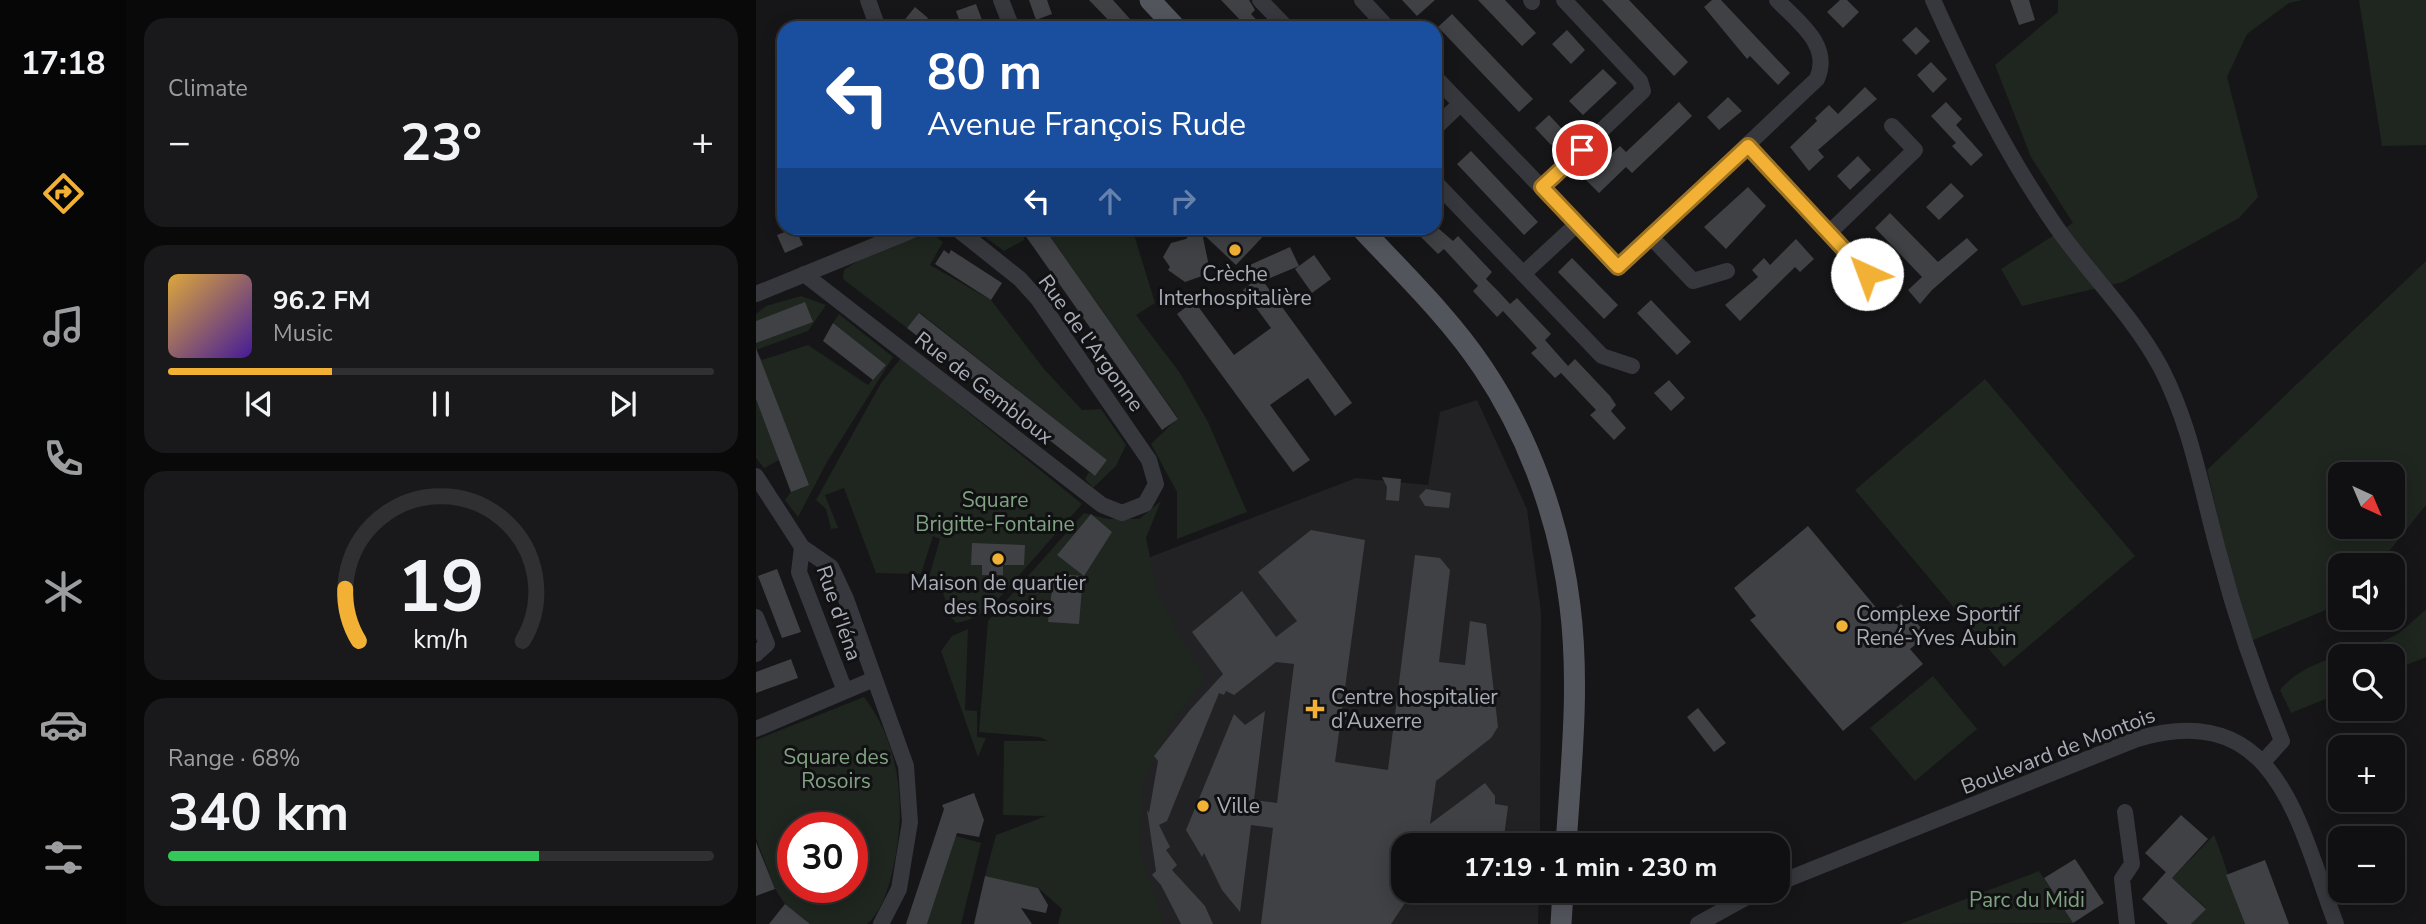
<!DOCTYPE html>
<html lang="en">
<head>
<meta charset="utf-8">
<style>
	:root { --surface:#101012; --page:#19191b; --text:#f1f3f6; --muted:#9c9d9f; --line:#303032; --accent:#f2b134 }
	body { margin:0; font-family:"Nunito Sans",sans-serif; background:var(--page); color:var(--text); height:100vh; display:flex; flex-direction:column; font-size:26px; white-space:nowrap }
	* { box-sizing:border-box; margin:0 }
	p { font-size:23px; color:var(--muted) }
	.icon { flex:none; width:38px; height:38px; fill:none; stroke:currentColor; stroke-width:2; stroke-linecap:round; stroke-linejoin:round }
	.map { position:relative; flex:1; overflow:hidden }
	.drawer { display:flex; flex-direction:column; gap:18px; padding:18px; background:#09090a; width:630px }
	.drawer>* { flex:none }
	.guide { position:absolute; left:21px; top:21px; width:665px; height:214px; border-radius:21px; box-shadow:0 4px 18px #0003,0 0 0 2px var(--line); background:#1a4fa0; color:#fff; overflow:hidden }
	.needle { width:46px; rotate:136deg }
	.buttons { position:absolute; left:1572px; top:462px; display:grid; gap:14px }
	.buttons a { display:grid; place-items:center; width:77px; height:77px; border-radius:14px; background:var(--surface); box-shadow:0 4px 18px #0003,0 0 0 2px var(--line); font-size:35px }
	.speed { position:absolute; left:21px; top:812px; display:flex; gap:14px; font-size:35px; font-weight:700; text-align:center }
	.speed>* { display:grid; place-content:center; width:91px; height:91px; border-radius:50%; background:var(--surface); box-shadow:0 4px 18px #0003,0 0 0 2px var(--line); line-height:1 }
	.speed .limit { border:10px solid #d22; background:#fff; color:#111 }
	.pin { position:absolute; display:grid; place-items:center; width:60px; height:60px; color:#fff; margin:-30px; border:4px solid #fff; border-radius:50%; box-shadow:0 2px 7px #0007 }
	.me { position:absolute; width:77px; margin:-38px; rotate:317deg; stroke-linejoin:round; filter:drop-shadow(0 0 5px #0008) }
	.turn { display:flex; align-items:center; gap:24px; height:147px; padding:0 35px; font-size:32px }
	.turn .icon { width:91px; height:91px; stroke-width:2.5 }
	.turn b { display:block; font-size:49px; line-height:60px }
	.lanes { display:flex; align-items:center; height:66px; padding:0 35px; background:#0003; justify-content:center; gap:35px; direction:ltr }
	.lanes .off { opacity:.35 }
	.big { font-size:52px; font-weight:700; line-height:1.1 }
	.drawer .tile { flex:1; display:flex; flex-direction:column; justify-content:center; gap:10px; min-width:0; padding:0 24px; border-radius:21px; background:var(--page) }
	.drawer .dial { align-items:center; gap:0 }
	.dial svg { height:182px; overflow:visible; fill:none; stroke:var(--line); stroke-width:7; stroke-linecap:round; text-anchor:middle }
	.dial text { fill:var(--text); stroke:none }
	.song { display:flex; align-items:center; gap:21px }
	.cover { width:84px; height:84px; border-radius:10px; background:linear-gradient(135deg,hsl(40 70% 55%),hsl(260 70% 35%)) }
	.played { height:7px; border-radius:4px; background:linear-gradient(90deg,var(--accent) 30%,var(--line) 30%) }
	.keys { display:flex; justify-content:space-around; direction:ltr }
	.heat { display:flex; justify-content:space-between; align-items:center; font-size:38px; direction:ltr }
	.charge { height:10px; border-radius:5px; background:linear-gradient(90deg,#34c759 68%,var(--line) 0) }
	.trip { position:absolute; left:635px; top:833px; width:399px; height:70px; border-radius:21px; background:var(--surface); box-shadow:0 4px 18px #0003,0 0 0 2px var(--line); font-weight:700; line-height:70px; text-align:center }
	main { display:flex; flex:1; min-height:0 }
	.menu { display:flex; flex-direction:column; width:126px; justify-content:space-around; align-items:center; background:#060607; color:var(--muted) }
	.menu .icon { width:49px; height:49px }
	.menu .on { color:var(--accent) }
	.menu b { font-size:32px; color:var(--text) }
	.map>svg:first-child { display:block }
</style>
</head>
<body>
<main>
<nav class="menu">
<b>17:18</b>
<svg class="icon on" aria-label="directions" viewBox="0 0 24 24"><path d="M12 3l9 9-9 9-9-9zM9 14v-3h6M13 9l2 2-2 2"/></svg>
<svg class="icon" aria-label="music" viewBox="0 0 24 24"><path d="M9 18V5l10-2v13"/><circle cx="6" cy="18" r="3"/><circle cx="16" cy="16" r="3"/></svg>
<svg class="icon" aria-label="phone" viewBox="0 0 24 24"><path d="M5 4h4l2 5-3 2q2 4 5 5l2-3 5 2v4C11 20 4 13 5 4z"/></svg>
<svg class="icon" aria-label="climate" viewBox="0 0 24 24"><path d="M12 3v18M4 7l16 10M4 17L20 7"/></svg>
<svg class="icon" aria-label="car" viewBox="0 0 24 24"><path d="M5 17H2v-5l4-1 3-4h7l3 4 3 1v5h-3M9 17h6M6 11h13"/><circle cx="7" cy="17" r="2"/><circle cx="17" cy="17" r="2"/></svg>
<svg class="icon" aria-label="filters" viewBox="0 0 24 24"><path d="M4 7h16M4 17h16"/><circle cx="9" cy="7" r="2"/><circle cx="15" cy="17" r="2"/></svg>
</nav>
<section class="drawer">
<div class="tile"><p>Climate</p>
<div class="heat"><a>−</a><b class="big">23°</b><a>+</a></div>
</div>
<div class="tile">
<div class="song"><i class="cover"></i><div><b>96.2 FM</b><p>Music</p></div></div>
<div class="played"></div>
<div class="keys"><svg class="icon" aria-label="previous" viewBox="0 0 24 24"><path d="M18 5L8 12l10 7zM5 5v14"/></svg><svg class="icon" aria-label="pause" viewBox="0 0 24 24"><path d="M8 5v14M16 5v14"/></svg><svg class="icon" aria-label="next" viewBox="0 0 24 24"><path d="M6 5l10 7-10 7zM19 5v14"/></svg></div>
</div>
<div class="tile dial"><svg viewBox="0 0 100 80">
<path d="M14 69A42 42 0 1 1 86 69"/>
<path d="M14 69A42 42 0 0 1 8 46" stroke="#f2b134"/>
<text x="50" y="56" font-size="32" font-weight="700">19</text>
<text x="50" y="72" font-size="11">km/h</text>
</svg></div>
<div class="tile"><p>Range · 68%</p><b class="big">340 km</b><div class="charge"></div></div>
</section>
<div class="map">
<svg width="1670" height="924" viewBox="0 0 1670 924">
	<rect width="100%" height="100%" fill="#161618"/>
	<path fill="#222225" d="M721 400 771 509 785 612 784 845H648V891H783L782 924H304L350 574 600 478 672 485 684 412Z"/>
	<path fill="#1e261f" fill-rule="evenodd" d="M1302 0H1546L1533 3 1491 34 1471 77 1502 197 1483 218 1367 282 1266 306 1245 269 1317 223 1275 157 1239 65 1302 12Z
		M1603 0H1670V145L1626 146Z
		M217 228H268V240L248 251Z
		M288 228H376L399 303 380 315 424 373 452 422 491 512 421 539V492L395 444 422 418Z
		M177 234 187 242 174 265 235 300 288 369 326 410 345 409 370 445 360 466 337 488 329 479 333 472 339 476 351 460 164 313 151 328 87 279 88 270C115 251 145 241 177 234Z
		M1670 261V505L1622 565H1584V604L1490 643 1451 470ZM1584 474H1636V527H1584Z
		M45 296 70 305 52 331 0 350V314L10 306Z
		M83 314 137 357 71 462 42 517 29 500 35 492 23 460 8 468 0 458V352L6 360 52 345 112 385 129 365 77 323Z
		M145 358 326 504 244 597C231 609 218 621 200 623L195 617 187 593 173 577 184 539 177 536 165 574 120 573 88 488 69 495 82 528 75 529 70 509 60 500 125 383Z
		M1229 379 1379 556 1248 667 1099 490Z
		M405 501 390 538 402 596 449 680 418 718 387 782 383 851 408 924H302L306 909 282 888 229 876 240 835 290 816 247 815 248 741H292L284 737 223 732 232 621 328 513 352 519H383Z
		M1670 610V657L1636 671V656H1584V693L1535 713 1524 690C1551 657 1599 655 1636 637 1648 631 1659 618 1670 610Z
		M212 629 209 710 221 711V737L230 738 222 757 185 651 196 636Z
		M1177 676 1221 729 1159 781 1114 728Z
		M108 697C147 748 151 816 135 877 131 893 124 913 111 924H54L29 904 19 889 0 838V740ZM37 828H96V887H37Z
		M1458 835C1470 864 1477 894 1489 924H1435L1450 908 1416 878Z
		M200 836 225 843 205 924H171Z
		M1283 871 1317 923 1144 924 1278 873Z"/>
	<path fill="#404145" d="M273 0H291L296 14 280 20Z
		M333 0H357L382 28H360Z
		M465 0H493L499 10 495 14 508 28H479L486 22Z
		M646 0H679L661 16Z
		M722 0H749L780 33 766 46Z
		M846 0H873L932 62 918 76Z
		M956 0H965L1034 73 1022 85 994 56 991 59 948 7Z
		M1084 0H1091L1103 12 1087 28 1071 12Z
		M1254 0H1273L1279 20 1263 25Z
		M220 4 229 28H206L200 11Z
		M159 7 172 18 164 28H142Z
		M696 14 777 99 763 112 682 27Z
		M1160 27 1174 41 1160 55 1146 40Z
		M811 30 829 50 815 64 796 44Z
		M1175 62 1191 79 1177 93 1161 75Z
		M847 69 861 83 827 115 813 101Z
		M1109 87 1121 99 1062 150 1068 157 1053 171 1034 147 1061 121 1059 118 1073 105 1082 114Z
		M972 97 986 111 963 130 951 117Z
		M923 102 936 116 876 173 870 167 843 193 829 179 864 146 870 152Z
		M1190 102 1206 119 1200 125 1227 155 1215 166 1196 146 1200 143 1175 116Z
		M793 115 809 132 795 145 779 128Z
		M715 151 782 222 768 235 701 164Z
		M1102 156 1115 170 1094 190 1081 176Z
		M1195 183 1208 196 1183 220 1170 207Z
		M992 187 1010 206 970 249 948 227Z
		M1134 213 1182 262 1211 238 1222 250 1176 290 1164 304 1152 290 1166 277 1119 228Z
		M39 228 47 245 29 253 21 235Z
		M264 228H288L422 419 406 430Z
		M440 228H515L480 265 446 233 453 266 449 275 429 282 412 270 414 267 407 257 415 243 430 239Z
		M656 228H682L697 241 702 236 736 272 730 279 742 291 754 304 761 298 795 334 789 340 812 366 819 359 854 396 860 405 855 411 870 428 858 440 834 415 840 410 805 373 799 378 775 353 781 348 747 311 741 317 717 291 722 286 688 249 682 254Z
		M1040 239 1058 259 1044 272 1039 267 984 321 969 305 1002 277 996 270 1008 258 1014 265Z
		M534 247 543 266 558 255 575 279 556 293 539 269 543 266 507 281 596 403 579 416 552 378 514 405 554 460 537 472 421 314 438 301 478 355 515 328 487 290 498 281 485 269Z
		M188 250 193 254 195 250 246 283 235 300 179 264Z
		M816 258 862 305 848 319 802 272Z
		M895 300 935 342 921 355 881 313Z
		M49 302 57 322 0 343V321Z
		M163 313 351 460 339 476 151 328Z
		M77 323 130 365 117 380 67 341Z
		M0 348 53 485 35 492 0 399Z
		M913 380 929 398 915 411 898 393Z
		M626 477 645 479 643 501 630 500 631 487Z
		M670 489 695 493 693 508 669 506 663 496Z
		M335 514 356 532 328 576 301 555Z
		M1052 526 1128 617 1145 604 1171 635 1154 649 1167 664 1087 731 994 620 1000 616 978 588Z
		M555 530 609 540 579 762 632 770 659 555 684 558 694 570 683 662 709 665 714 621 730 624 742 727 735 738 680 781 674 824 729 783 739 796V804L752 806 747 845H648V891H657L635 924H505L517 828 495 825 484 912 466 890 448 853 446 857 430 830 478 714 489 725 509 711 498 800 521 803 538 664 520 662 478 695 470 691 468 695 463 693 411 821 403 825 414 847 410 850 421 865 416 870 449 906 457 924H425L405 885 396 875 400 871 391 810 393 813 402 761 398 756 434 710 467 674 436 632 486 591 520 637 541 621 502 572Z
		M216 543 269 545 268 565H247V575H226V565H215Z
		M21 569 45 632 26 638 2 576Z
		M298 574 327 576 323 624 292 622Z
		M35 659 42 678 0 693V672Z
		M942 708 970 743 958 752 931 717Z
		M218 793 228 820 223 837 201 833 171 924H150L188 809 186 805Z
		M1425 815 1452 839 1416 878 1450 909 1435 924H1412L1386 899 1410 872 1414 876 1389 853Z
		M0 842 19 889 0 896Z
		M1319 859 1348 903 1317 923 1288 878Z
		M1509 860 1533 924H1489L1470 875Z
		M229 876 282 888 292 905 290 913 265 908 276 924H218Z
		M29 904 54 924H13Z"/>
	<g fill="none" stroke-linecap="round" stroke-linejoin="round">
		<path stroke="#37383d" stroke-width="16" d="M112 0 122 28
			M245 0 254 23
			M504 0 531 28
			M606 0 632 28
			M775 0 776 2
			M1177 0C1213 80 1251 156 1301 228 1334 275 1378 317 1405 368 1435 426 1445 488 1462 550 1479 616 1500 678 1526 741L1507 762
			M679 77 862 267 1061 79C1076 45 1042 22 1021 0
			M679 128 704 104
			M992 146 1130 294
			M679 182 846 356 876 366
			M786 187 887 91 884 81 808 0
			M1073 233 1159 150 1136 126
			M895 237 937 281 971 271
			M48 274 346 505 366 513 389 504 400 484 393 460 282 299 264 279 200 228
			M767 274 821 224
			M0 294 162 228
			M0 476 46 547 75 567 90 599 150 766 154 822 148 858 143 889 125 924
			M46 547 43 572 89 691
			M0 617 11 644 0 654
			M0 729 118 679
			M1369 812 1376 864 1366 879 1371 924
			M1022 883 1381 739C1521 697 1542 823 1580 924
			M942 924 1002 891"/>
		<path stroke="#53555c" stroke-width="21" d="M394 0 420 28
			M605 228C647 273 693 317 727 368 774 438 804 523 814 606 824 685 815 767 810 845
			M805 924 807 891"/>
	</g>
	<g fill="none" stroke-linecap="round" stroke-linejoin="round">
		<defs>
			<path id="route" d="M826 150 786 187 862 267 992 146 1111 274"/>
		</defs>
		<use href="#route" stroke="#9d7322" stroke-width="18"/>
		<use href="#route" stroke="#f2b134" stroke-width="12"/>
	</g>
	<g fill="#f2b134" stroke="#111113" stroke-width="2.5">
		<circle cx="479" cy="250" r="7"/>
		<circle cx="242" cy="559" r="7"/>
		<circle cx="1086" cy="626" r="7"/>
		<path d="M555.5 698.5h7v7h7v7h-7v7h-7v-7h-7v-7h7z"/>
		<circle cx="447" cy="806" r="7"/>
	</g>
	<g text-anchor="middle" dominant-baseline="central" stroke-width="6" stroke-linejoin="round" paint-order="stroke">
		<g font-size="21" fill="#a8adb8" stroke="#111113" text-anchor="start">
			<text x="479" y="274" text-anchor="middle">Crèche<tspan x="479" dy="24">Interhospitalière</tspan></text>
			<text x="242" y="583" text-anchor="middle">Maison de quartier<tspan x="242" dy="24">des Rosoirs</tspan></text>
			<text x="1100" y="614">Complexe Sportif<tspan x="1100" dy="24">René-Yves Aubin</tspan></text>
			<text x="575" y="697">Centre hospitalier<tspan x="575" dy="24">d’Auxerre</tspan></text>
			<text x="461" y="806">Ville</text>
		</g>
		<g font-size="21" fill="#a8adb8" stroke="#111113">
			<text transform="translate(335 343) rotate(54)">Rue de l'Argonne</text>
			<text transform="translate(228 388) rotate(38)">Rue de Gembloux</text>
			<text transform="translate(83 613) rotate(71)">Rue d'Iéna</text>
			<text transform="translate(1302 751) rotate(-21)">Boulevard de Montois</text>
		</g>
		<g font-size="21" fill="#7fa381" stroke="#111113">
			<text x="239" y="500">Square<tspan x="239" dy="24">Brigitte-Fontaine</tspan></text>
			<text x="80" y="757">Square des<tspan x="80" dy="24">Rosoirs</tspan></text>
			<text x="1271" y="900">Parc du Midi</text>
		</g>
	</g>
</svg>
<div class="buttons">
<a><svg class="needle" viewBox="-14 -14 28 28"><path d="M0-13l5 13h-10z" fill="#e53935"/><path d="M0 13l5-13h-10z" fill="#9c9d9f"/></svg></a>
<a><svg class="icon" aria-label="sound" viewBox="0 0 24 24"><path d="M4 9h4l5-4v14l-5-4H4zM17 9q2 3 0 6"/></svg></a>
<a><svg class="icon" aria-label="search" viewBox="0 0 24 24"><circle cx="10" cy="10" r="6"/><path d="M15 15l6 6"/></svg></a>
<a>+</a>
<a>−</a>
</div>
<div class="speed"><div class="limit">30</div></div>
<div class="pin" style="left:826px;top:150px;background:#d93025"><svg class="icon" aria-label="arrive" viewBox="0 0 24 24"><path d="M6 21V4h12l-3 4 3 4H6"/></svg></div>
<svg class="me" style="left:1111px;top:274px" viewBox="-20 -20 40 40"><circle r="19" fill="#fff"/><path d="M0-13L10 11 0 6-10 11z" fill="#f2b134"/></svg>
<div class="trip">17:19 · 1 min · 230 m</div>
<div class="guide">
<div class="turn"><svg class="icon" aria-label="left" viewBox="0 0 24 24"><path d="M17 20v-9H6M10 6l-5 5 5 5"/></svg><div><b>80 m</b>Avenue François Rude</div></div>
<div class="lanes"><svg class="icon" aria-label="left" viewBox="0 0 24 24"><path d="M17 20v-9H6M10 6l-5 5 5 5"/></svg><svg class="icon off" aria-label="ahead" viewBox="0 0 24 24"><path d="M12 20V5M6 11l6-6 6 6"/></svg><svg class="icon off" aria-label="right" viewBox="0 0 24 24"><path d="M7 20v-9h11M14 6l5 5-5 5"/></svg></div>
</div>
</div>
</main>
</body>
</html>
